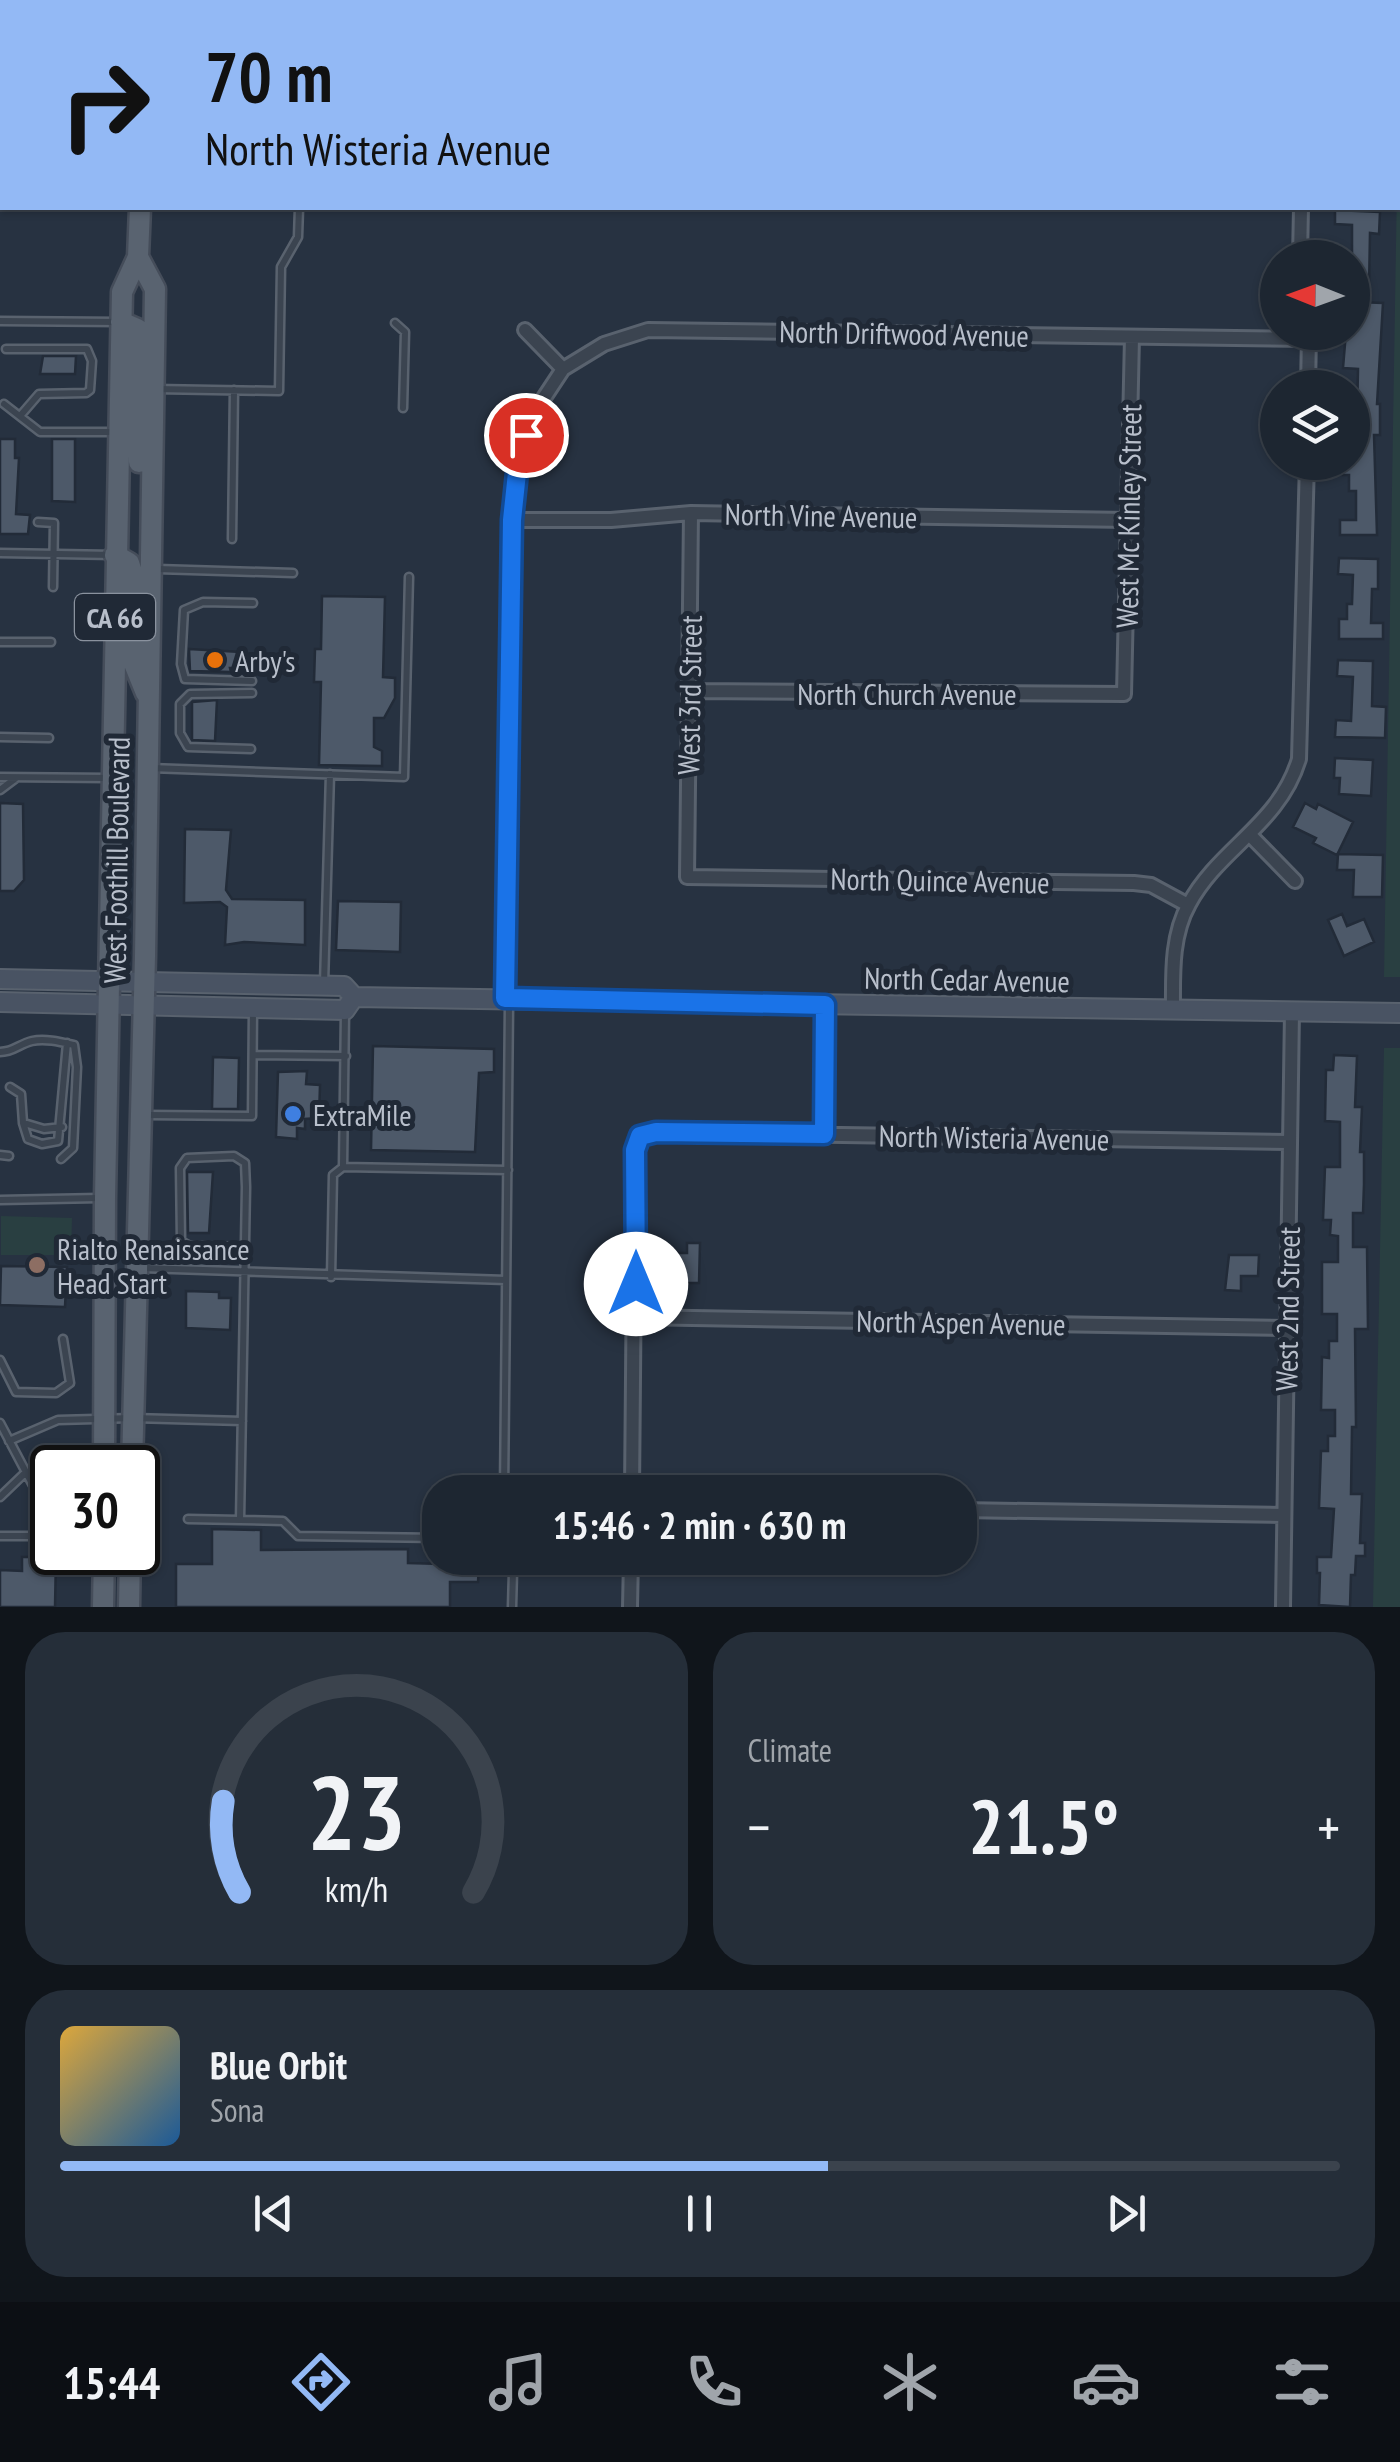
<!DOCTYPE html>
<html lang="en">
<head>
<meta charset="utf-8">
<style>
	:root { --surface:#1d2631; --page:#252e39; --text:#f1f3f6; --muted:#a0a5ab; --line:#3b434d; --accent:#93b9f5 }
	body { margin:0; font-family:"PT Sans Narrow",sans-serif; background:var(--page); color:var(--text); height:100vh; display:flex; flex-direction:column; font-size:38px; white-space:nowrap }
	* { box-sizing:border-box; margin:0 }
	p { font-size:32px; color:var(--muted) }
	.icon { flex:none; width:55px; height:55px; fill:none; stroke:currentColor; stroke-width:2; stroke-linecap:round; stroke-linejoin:round }
	.map { position:relative; height:1607px; overflow:hidden }
	.side { display:flex; flex-direction:column; gap:25px; padding:25px; background:#10151b; flex:1 }
	.side>* { flex:none }
	.hud { position:absolute; left:0px; top:0px; width:1400px; height:210px; box-shadow:0 2px 8px #0004,0 0 0 2px var(--line); background:#93b9f5; color:#111; overflow:hidden }
	.needle { width:65px; rotate:271deg }
	.controls { position:absolute; left:1260px; top:240px; display:grid; gap:20px }
	.controls a { display:grid; place-items:center; width:110px; height:110px; border-radius:50%; background:var(--surface); box-shadow:0 2px 8px #0004,0 0 0 2px var(--line); font-size:50px }
	.speed { position:absolute; left:30px; top:1445px; display:flex; gap:20px; font-size:50px; font-weight:700; text-align:center }
	.speed>* { display:grid; place-content:center; width:130px; height:130px; border-radius:50%; background:var(--surface); box-shadow:0 2px 8px #0004,0 0 0 2px var(--line); line-height:1 }
	.speed .limit { border:5px solid #111; border-radius:15px; background:#fff; color:#111 }
	.pin { position:absolute; display:grid; place-items:center; width:85px; height:85px; color:#fff; margin:-42px; border:5px solid #fff; border-radius:50%; box-shadow:0 2px 10px #0007 }
	.me { position:absolute; width:110px; margin:-55px; rotate:0deg; stroke-linejoin:round; filter:drop-shadow(0 0 8px #0008) }
	.turn { display:flex; align-items:center; gap:35px; height:210px; padding:0 40px; font-size:45px }
	.turn .icon { width:130px; height:130px; stroke-width:2.5 }
	.turn b { display:block; font-size:70px; line-height:85px }
	.big { font-size:75px; font-weight:600; line-height:1.1 }
	.side .widget { flex:1; display:flex; flex-direction:column; justify-content:center; gap:15px; min-width:0; padding:0 35px; border-radius:40px; background:var(--page) }
	.side .dial { align-items:center; gap:0 }
	.dial svg { height:260px; overflow:visible; fill:none; stroke:var(--line); stroke-width:7; stroke-linecap:round; text-anchor:middle }
	.dial text { fill:var(--text); stroke:none }
	.song { display:flex; align-items:center; gap:30px }
	.cover { width:120px; height:120px; border-radius:15px; background:linear-gradient(135deg,hsl(40 70% 55%),hsl(210 70% 35%)) }
	.played { height:10px; border-radius:5px; background:linear-gradient(90deg,var(--accent) 60%,var(--line) 60%) }
	.keys { display:flex; justify-content:space-around; direction:ltr }
	.heat { display:flex; justify-content:space-between; align-items:center; font-size:55px; direction:ltr }
	.side .tiles { flex:1; display:grid; gap:25px; grid-template-columns:1fr 1fr }
	.widget:last-child { grid-column:span 2 }
	.trip { position:absolute; left:422px; top:1475px; width:555px; height:100px; border-radius:40px; background:var(--surface); box-shadow:0 2px 8px #0004,0 0 0 2px var(--line); font-weight:600; line-height:100px; text-align:center }
	.tabs { display:flex; height:160px; justify-content:space-around; align-items:center; background:#0c0f14; color:var(--muted) }
	.tabs .icon { width:70px; height:70px }
	.tabs .active { color:var(--accent) }
	.tabs b { font-size:45px; color:var(--text) }
	.map>svg:first-child { display:block }
</style>
</head>
<body>
<div class="map">
<svg width="1400" height="1607" viewBox="0 0 1400 1607">
	<rect width="100%" height="100%" fill="#273241"/>
	<path fill="#293f41" d="M1400 0V977H1384Z
		M1384 1048H1400V1607H1373Z
		M1 1216 72 1218 71 1255H1Z"/>
	<path fill="#4d5969" stroke="#222b38" stroke-width="2.5" d="M1335 210 1380 212 1379 234 1370 233 1369 289 1352 288V225L1335 224Z
		M1358 302 1383 303 1377 404H1380V435H1374L1377 535H1340V520H1356V491H1349V475H1343V462H1352V418H1357L1358 369 1343 368 1346 332H1352V317H1357Z
		M43 356H76L75 374H40Z
		M0 439H15V458H19L16 514 30 515 28 534H0Z
		M52 439H75V502L52 501Z
		M1339 558 1378 559V589H1372L1371 623H1383V639H1339V619H1347V604H1352L1353 575 1338 574Z
		M322 596 385 597 383 677 395 678V698L384 718H374V747L382 751V766L319 765 321 682H314L315 649H321Z
		M189 649 241 652 240 668H230L231 672 190 671Z
		M1338 660 1373 661 1372 706 1386 707 1385 738 1335 737 1336 720 1351 721 1353 677 1337 676Z
		M217 700 215 741 192 740V702Z
		M1335 758 1373 760 1371 796 1339 794 1340 778H1334Z
		M0 803 23 804 24 880 14 891H0Z
		M1305 803 1316 809 1318 804 1353 822 1337 855 1313 843 1316 838 1293 827Z
		M185 829 231 830 226 890 232 899 305 900V945L244 942 225 945 227 907 220 902 184 903Z
		M1338 854 1383 855 1382 897H1353L1354 870H1337Z
		M338 901 401 902 400 952 336 950Z
		M1342 914 1347 926 1364 919 1374 942 1344 956 1328 920Z
		M373 1046 494 1049V1072L479 1073 475 1152 371 1150Z
		M1334 1055 1357 1056 1355 1107H1362L1360 1152H1364V1184L1363 1213H1353V1247H1367L1368 1329H1355L1356 1427H1352L1351 1494H1362L1360 1543H1365V1556H1356L1355 1575H1351L1350 1607 1319 1605 1320 1573H1317V1557H1331L1334 1509 1319 1508 1321 1451H1328V1436H1335V1410H1321L1322 1357 1329 1358V1341H1337V1314H1322V1262H1338V1236L1330 1235 1331 1220H1323L1325 1167H1340V1122L1325 1121 1326 1070H1333Z
		M213 1057 239 1058 238 1109H212Z
		M307 1071 306 1084 320 1085 319 1118 305 1119V1129L297 1128V1139L276 1137 278 1072Z
		M187 1172H213L209 1233H188Z
		M687 1243H700L699 1283H684L679 1274 665 1273V1253H687Z
		M1229 1255H1259L1258 1276H1241V1291L1225 1290Z
		M1 1266 67 1267 65 1307 0 1305Z
		M186 1291 219 1292V1298H231L230 1330 186 1328Z
		M212 1529 261 1530V1550L408 1549V1563L479 1565 478 1582H450V1607H176V1564H212Z
		M22 1557H56L55 1607H0V1570L22 1571Z"/>
	<g fill="none" stroke-linecap="round" stroke-linejoin="round">
		<defs>
			<path id="lane" d="M34 2V0
				M1393 2V0
				M0 321 120 322
				M395 323 405 332 403 408
				M6 349H87L92 361 90 390 86 393 39 394 20 416
				M155 389 279 391 281 267 298 237 299 208
				M4 404 40 432H114
				M38 522 54 523 53 587
				M232 539 234 390
				M0 553 114 555
				M157 569 293 573
				M0 642H51
				M252 681 185 679 181 664 184 610 203 602 253 603
				M0 737 49 738
				M251 749 188 747 180 733V704L190 694 252 693
				M150 768 404 777 409 577
				M0 777 109 778
				M0 790 16 778
				M324 984 330 774
				M345 1012 343 1167 508 1170
				M0 1052C14 1052 19 1044 32 1041 45 1038 61 1042 74 1045L77 1067 73 1148 61 1159
				M253 1055 346 1056
				M10 1087 21 1094 23 1123 28 1139 42 1144 58 1141 67 1043
				M147 1115 252 1116 253 1009
				M24 1123 44 1129 62 1127
				M0 1155 9 1156
				M0 1200 99 1198
				M245 1247 190 1246 181 1241 180 1168 187 1158 234 1156 245 1163 246 1187 240 1520 283 1521 298 1536 440 1538
				M143 1268 506 1280
				M331 1277 333 1175 343 1167
				M0 1360 16 1392 56 1393 70 1383 63 1339
				M0 1423 47 1512 46 1536H0
				M9 1441 58 1420 133 1418 242 1421
				M504 1492 509 1004
				M0 1497 26 1472
				M188 1519 240 1520
				M509 1558 513 1572 512 1607"/>
			<path id="street" d="M1299 0V2
				M469 2V0
				M647 2V0
				M0 111H2
				M1300 258 1301 208
				M525 330 563 369
				M1308 388 1309 335
				M691 513 687 877 1134 883 1151 885 1188 905
				M512 520H611L691 513 1129 520
				M689 691 1124 694 1132 337
				M1250 835 1295 881
				M505 998 512 520 519 454 532 416 563 369 604 344 648 330 1309 339
				M1173 1010C1173 975 1171 936 1189 904 1219 848 1279 825 1299 759L1307 462
				M824 1134 825 1005
				M636 1317 1287 1328
				M632 1492 635 1150 640 1136 656 1132 1289 1142
				M960 1510 1283 1515
				M630 1607 631 1558
				M1283 1607 1292 1012"/>
			<path id="secondary" d="M0 979 344 986 354 997 1400 1013
				M0 1002 345 1010 354 997"/>
			<path id="primary" d="M144 2V0
				M121 322 137 329 139 462
				M115 555 129 563 134 579 133 661 146 693
				M104 1468 105 1198 122 292 138 257 140 208
				M132 1468 145 956 155 289 138 257
				M103 1607 104 1552
				M129 1607 130 1552"/>
		</defs>
		<use href="#lane" stroke="#59626e" stroke-width="11"/>
		<use href="#street" stroke="#59626e" stroke-width="18"/>
		<use href="#secondary" stroke="#59626e" stroke-width="22"/>
		<use href="#primary" stroke="#454d5a" stroke-width="25"/>
		<path stroke="#475b5e" stroke-width="2.5" stroke-dasharray="8 8" stroke-linecap="butt" d="M178 0V2"/>
		<use href="#lane" stroke="#3b4450" stroke-width="6"/>
		<use href="#street" stroke="#3b4450" stroke-width="12"/>
		<use href="#secondary" stroke="#495363" stroke-width="18"/>
		<use href="#primary" stroke="#596370" stroke-width="20"/>
	</g>
	<g fill="none" stroke-linecap="round" stroke-linejoin="round">
		<defs>
			<path id="route" d="M526 435 519 454 512 520 505 998 825 1005 824 1134 656 1132 640 1136 635 1150 636 1284"/>
		</defs>
		<use href="#route" stroke="#114b97" stroke-width="25"/>
		<use href="#route" stroke="#1a73e8" stroke-width="18"/>
	</g>
	<circle fill="#e8710a" stroke="#202936" stroke-width="4" cx="215" cy="660" r="10"/>
	<circle fill="#3f7fe0" stroke="#202936" stroke-width="4" cx="293" cy="1114" r="10"/>
	<circle fill="#8d6e63" stroke="#202936" stroke-width="4" cx="37" cy="1265" r="10"/>
	<g text-anchor="middle" dominant-baseline="central" stroke-width="10" stroke-linejoin="round" paint-order="stroke">
		<rect fill="#202936" stroke="#8a929e" stroke-width="2.5" x="75" y="594" width="80" height="46" rx="8"/>
		<g font-size="28" font-weight="bold" fill="#b8bfcb">
			<text x="115" y="617">CA 66</text>
		</g>
		<g font-size="30" fill="#b8bfcb" stroke="#202936">
			<text transform="translate(904 333) rotate(1)">North Driftwood Avenue</text>
			<text transform="translate(821 515) rotate(1)">North Vine Avenue</text>
			<text transform="translate(1128 516) rotate(-89)">West Mc Kinley Street</text>
			<text x="907" y="693">North Church Avenue</text>
			<text transform="translate(689 695) rotate(-89)">West 3rd Street</text>
			<text transform="translate(116 860) rotate(-89)">West Foothill Boulevard</text>
			<text transform="translate(940 880) rotate(1)">North Quince Avenue</text>
			<text transform="translate(967 979) rotate(1)">North Cedar Avenue</text>
			<text transform="translate(994 1137) rotate(1)">North Wisteria Avenue</text>
			<text transform="translate(1287 1309) rotate(-89)">West 2nd Street</text>
			<text transform="translate(961 1322) rotate(1)">North Aspen Avenue</text>
		</g>
		<g font-size="30" fill="#b8bfcb" stroke="#202936" text-anchor="start">
			<text x="235" y="660">Arby's</text>
			<text x="313" y="1114">ExtraMile</text>
			<text x="57" y="1248">Rialto Renaissance<tspan x="57" dy="34">Head Start</tspan></text>
		</g>
	</g>
</svg>
<div class="controls">
<a><svg class="needle" viewBox="-14 -14 28 28"><path d="M0-13l5 13h-10z" fill="#e53935"/><path d="M0 13l5-13h-10z" fill="#a0a5ab"/></svg></a>
<a><svg class="icon" aria-label="layers" viewBox="0 0 24 24"><path d="M12 4l9 5-9 5-9-5zM3 14l9 5 9-5"/></svg></a>
</div>
<div class="speed"><div class="limit">30</div></div>
<div class="pin" style="left:526px;top:435px;background:#d93025"><svg class="icon" aria-label="arrive" viewBox="0 0 24 24"><path d="M6 21V4h12l-3 4 3 4H6"/></svg></div>
<svg class="me" style="left:636px;top:1284px" viewBox="-20 -20 40 40"><circle r="19" fill="#fff"/><path d="M0-13L10 11 0 6-10 11z" fill="#1a73e8"/></svg>
<div class="trip">15:46 · 2 min · 630 m</div>
<div class="hud">
<div class="turn"><svg class="icon" aria-label="right" viewBox="0 0 24 24"><path d="M7 20v-9h11M14 6l5 5-5 5"/></svg><div><b>70 m</b>North Wisteria Avenue</div></div>
</div>
</div>
<section class="side">
<div class="tiles">
<div class="widget dial"><svg viewBox="0 0 100 80">
<path d="M14 69A42 42 0 1 1 86 69"/>
<path d="M14 69A42 42 0 0 1 9 41" stroke="#93b9f5"/>
<text x="50" y="56" font-size="32" font-weight="700">23</text>
<text x="50" y="72" font-size="11">km/h</text>
</svg></div>
<div class="widget"><p>Climate</p>
<div class="heat"><a>−</a><b class="big">21.5°</b><a>+</a></div>
</div>
<div class="widget">
<div class="song"><i class="cover"></i><div><b>Blue Orbit</b><p>Sona</p></div></div>
<div class="played"></div>
<div class="keys"><svg class="icon" aria-label="previous" viewBox="0 0 24 24"><path d="M18 5L8 12l10 7zM5 5v14"/></svg><svg class="icon" aria-label="pause" viewBox="0 0 24 24"><path d="M8 5v14M16 5v14"/></svg><svg class="icon" aria-label="next" viewBox="0 0 24 24"><path d="M6 5l10 7-10 7zM19 5v14"/></svg></div>
</div>
</div>
</section>
<nav class="tabs">
<b>15:44</b>
<svg class="icon active" aria-label="directions" viewBox="0 0 24 24"><path d="M12 3l9 9-9 9-9-9zM9 14v-3h6M13 9l2 2-2 2"/></svg>
<svg class="icon" aria-label="music" viewBox="0 0 24 24"><path d="M9 18V5l10-2v13"/><circle cx="6" cy="18" r="3"/><circle cx="16" cy="16" r="3"/></svg>
<svg class="icon" aria-label="phone" viewBox="0 0 24 24"><path d="M5 4h4l2 5-3 2q2 4 5 5l2-3 5 2v4C11 20 4 13 5 4z"/></svg>
<svg class="icon" aria-label="climate" viewBox="0 0 24 24"><path d="M12 3v18M4 7l16 10M4 17L20 7"/></svg>
<svg class="icon" aria-label="car" viewBox="0 0 24 24"><path d="M5 17H2v-5l4-1 3-4h7l3 4 3 1v5h-3M9 17h6M6 11h13"/><circle cx="7" cy="17" r="2"/><circle cx="17" cy="17" r="2"/></svg>
<svg class="icon" aria-label="filters" viewBox="0 0 24 24"><path d="M4 7h16M4 17h16"/><circle cx="9" cy="7" r="2"/><circle cx="15" cy="17" r="2"/></svg>
</nav>
</body>
</html>
